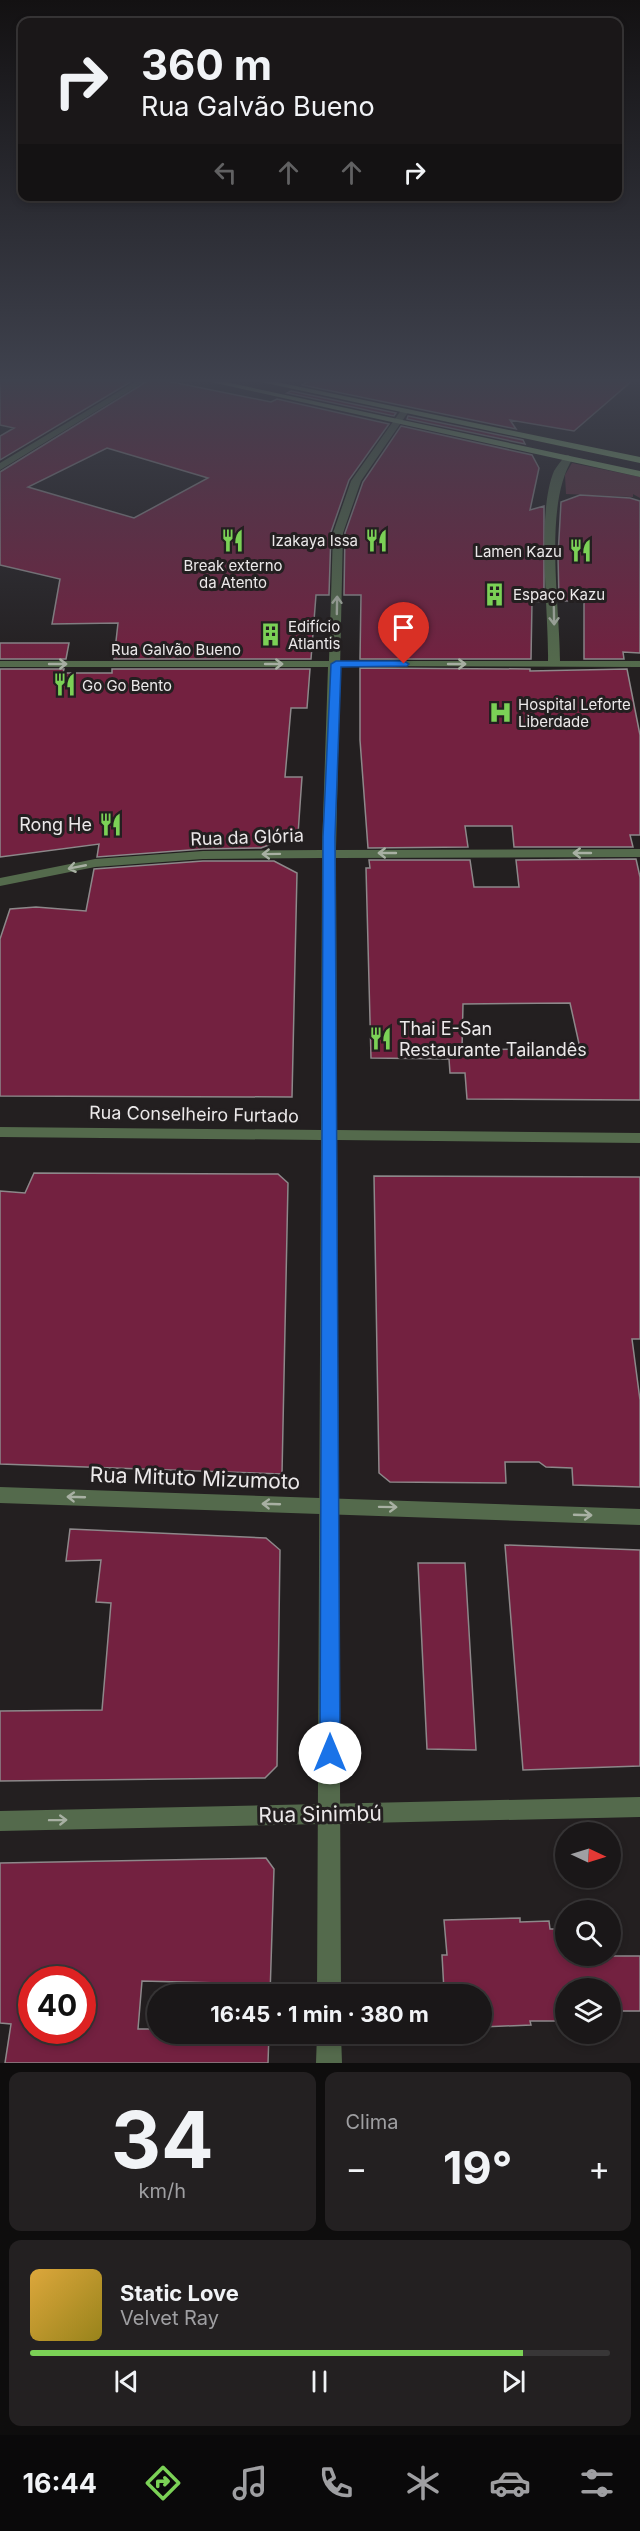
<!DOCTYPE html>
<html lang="pt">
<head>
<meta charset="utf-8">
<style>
	:root { --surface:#1a1718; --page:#232021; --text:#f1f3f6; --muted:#9f9fa2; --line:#383637; --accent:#7bd156 }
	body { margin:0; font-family:Inter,sans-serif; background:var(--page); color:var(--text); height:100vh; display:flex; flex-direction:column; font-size:22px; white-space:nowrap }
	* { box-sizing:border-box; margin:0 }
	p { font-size:20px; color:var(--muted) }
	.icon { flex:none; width:33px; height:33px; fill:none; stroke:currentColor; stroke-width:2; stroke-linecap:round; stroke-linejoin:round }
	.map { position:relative; height:2063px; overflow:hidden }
	.panel { display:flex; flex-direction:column; gap:9px; padding:9px; background:#0e0d0d; flex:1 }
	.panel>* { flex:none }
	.banner { position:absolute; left:18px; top:18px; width:604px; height:183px; border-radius:12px; box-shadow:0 3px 9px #0003,0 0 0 2px var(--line); background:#1a1718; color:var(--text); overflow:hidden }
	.needle { width:39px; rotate:94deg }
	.fabs { position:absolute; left:555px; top:1822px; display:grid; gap:12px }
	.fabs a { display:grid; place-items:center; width:66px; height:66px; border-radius:50%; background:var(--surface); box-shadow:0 3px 9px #0003,0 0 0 2px var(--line); font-size:30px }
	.speed { position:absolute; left:18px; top:1966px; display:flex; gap:12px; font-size:30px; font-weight:700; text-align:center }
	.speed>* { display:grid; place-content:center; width:78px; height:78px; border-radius:50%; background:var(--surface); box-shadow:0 3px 9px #0003,0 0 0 2px var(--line); line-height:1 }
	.speed .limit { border:9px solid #d22; background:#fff; color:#111 }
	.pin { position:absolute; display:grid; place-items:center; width:51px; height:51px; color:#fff; margin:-62px -26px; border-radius:50% 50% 50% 0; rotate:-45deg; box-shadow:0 0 6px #0007 }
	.pin .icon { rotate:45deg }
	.me { position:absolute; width:66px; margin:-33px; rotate:0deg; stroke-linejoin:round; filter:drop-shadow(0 0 4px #0008) }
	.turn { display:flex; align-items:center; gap:21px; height:126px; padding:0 24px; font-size:27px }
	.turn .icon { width:78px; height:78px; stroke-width:2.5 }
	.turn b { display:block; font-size:42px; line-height:51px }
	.lanes { display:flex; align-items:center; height:57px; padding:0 24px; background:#0003; justify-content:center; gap:30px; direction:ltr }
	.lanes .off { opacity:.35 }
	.big { font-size:45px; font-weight:700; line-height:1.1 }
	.panel .widget { flex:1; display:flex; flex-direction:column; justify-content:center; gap:9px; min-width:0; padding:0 21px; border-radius:12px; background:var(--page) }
	.panel .dial { align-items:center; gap:0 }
	.dial b { font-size:78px; line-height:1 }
	.song { display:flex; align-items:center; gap:18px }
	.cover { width:72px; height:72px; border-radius:9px; background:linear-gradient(135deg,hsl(40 70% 55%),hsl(50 70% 35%)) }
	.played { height:6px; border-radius:3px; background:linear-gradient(90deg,var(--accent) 85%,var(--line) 85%) }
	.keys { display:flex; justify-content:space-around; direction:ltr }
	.heat { display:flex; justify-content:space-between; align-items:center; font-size:33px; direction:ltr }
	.panel .tiles { flex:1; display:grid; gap:9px; grid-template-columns:1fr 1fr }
	.widget:last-child { grid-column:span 2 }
	.trip { position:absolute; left:147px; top:1984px; width:345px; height:60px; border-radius:30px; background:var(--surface); box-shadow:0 3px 9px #0003,0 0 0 2px var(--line); font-weight:700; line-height:60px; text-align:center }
	.tab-bar { display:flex; height:96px; justify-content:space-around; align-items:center; background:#0a090a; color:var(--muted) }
	.tab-bar .icon { width:42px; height:42px }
	.tab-bar .on { color:var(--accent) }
	.tab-bar b { font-size:27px; color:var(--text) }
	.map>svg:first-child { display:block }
</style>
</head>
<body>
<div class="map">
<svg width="640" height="2063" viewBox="0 0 640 2063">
	<rect width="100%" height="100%" fill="#231f20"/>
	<path fill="#60303f" d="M572 463 640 477V498L633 494V497L566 494 565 475Z"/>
	<path fill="#732140" stroke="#8d888a" stroke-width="1.5" fill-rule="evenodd" d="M0 380H134L0 460V436L14 428 0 425Z
		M149 380H162L271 402 277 399 389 424 349 480 331 532 329 595H316L311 659H114L118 623 52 624 60 579 0 565V472ZM107 448 208 478 134 518 28 487Z
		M311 380H633L574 431 510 420 516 429 302 385Z
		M291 391 396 413 394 416 287 393Z
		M408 416 523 440 525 444 407 419Z
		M401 426 532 455 539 468 530 510 544 506V601L532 602 531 659H360L361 595H344L345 533 363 482Z
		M580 495 630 498 640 501V653L623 652 624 659H584V601H559L558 556 561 502Z
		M0 643H69L66 659H0Z
		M360 668 530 669V671L627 669 640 735V835H630L633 847H514L512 826H465L468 847 368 848 360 740Z
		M0 669H64L63 673H112V669H310L307 708H291L285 777H302L298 834 261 848 203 849 97 857 99 844 0 857Z
		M636 859 640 877V1100L467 1099 465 1073H450L449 1059 371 1058 366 868H370L369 860H470L474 887H519L516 860ZM570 1003 580 1048 462 1050 463 1004Z
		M203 861H274L297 873 292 1097 0 1096V939L10 909 36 907 86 911 94 869Z
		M34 1173 278 1174 288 1183 282 1474 0 1464V1191L25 1193Z
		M374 1176 640 1177V1339H632L640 1400V1487L573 1485 572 1468 546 1467 539 1462H505L506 1483 390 1482 379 1473Z
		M70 1529 266 1538 280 1550 277 1766 265 1778 0 1781V1711L102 1710 111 1603 96 1602 101 1560 66 1561Z
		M505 1545 640 1550V1766L523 1770Z
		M418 1563H465L476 1750 427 1749Z
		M266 1858 274 1869 270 1995H221V1983L142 1981 138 2029H158V2034H269L268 2063H5L11 2024 0 2023V1863ZM32 1980H82V2031H32Z
		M520 1918V1922L549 1921 550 1929H566V1956H640V2011H610V1989H566V2021H530L531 2025 482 2027V1995H450V1991H444L442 1955H447L444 1920Z"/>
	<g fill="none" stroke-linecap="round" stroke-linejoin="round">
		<path fill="#546a4c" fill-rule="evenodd" d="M138 380H147L0 470V463Z
			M568 455 573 458C543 504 560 605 560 661H640V667L332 666V662L336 661H548C549 612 536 514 554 471 557 466 561 461 565 456Z
			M0 1487 640 1509V1525L0 1503Z
			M640 1797V1817L0 1831V1811Z"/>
		<path fill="#546a4c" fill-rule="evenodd" d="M402 409 409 411 361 481 343 533 336 850 640 849V857L336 858 337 1130 640 1133V1143L337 1140 341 1995H317L321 1140 0 1137V1127L321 1130 322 858 203 859 95 867 0 886V878L95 859 203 851 322 850 328 667H0V661H329L333 533 351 481Z
			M317 2034H341L342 2063H316Z"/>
		<path fill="#87b476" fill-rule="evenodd" d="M202 380H216L640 471V477Z
			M252 380H267L640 457V463Z"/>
	</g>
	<defs><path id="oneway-shaft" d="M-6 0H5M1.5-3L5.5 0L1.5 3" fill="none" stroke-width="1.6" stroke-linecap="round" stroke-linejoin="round" transform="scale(1.5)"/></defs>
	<g stroke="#a8b0a3">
		<use href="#oneway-shaft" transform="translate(337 605) rotate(-89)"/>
		<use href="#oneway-shaft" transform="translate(554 616) rotate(89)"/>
		<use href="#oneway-shaft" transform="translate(58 664)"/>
		<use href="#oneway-shaft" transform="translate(274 664)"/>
		<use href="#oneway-shaft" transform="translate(457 664)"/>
		<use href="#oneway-shaft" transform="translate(387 853) rotate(180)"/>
		<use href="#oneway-shaft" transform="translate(582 853) rotate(180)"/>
		<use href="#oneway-shaft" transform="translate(271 854) rotate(179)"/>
		<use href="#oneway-shaft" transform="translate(77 867) rotate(169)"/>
		<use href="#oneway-shaft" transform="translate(76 1497) rotate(-178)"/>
		<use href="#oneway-shaft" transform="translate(271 1504) rotate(-178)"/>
		<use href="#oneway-shaft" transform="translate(388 1507) rotate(1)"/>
		<use href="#oneway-shaft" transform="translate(583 1515) rotate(2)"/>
		<use href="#oneway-shaft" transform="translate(58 1820) rotate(-1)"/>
	</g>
	<linearGradient id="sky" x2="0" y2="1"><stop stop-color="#131112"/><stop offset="0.57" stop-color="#3f424e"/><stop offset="1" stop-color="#3f424e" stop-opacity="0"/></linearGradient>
	<rect width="640" height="668" fill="url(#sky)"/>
	<path fill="#1a73e8" stroke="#114b97" stroke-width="1.5" d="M404 661 409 664 407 666 341 667 335 837 340 1753 337 1759 330 1762 322 1759 320 1753 323 837 331 664 336 661Z"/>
	<defs>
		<symbol id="restaurant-bare" viewBox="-9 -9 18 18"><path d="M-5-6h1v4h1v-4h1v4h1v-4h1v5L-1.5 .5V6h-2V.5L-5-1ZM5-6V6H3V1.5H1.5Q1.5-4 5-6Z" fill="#7bd156" stroke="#231f20" stroke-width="2.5" paint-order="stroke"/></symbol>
		<symbol id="building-bare" viewBox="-9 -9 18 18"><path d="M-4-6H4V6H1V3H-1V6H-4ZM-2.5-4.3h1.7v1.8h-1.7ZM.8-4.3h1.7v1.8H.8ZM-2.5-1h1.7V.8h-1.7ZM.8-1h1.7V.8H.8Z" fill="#7bd156" stroke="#231f20" stroke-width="2.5" paint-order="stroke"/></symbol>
		<symbol id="hospital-bare" viewBox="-9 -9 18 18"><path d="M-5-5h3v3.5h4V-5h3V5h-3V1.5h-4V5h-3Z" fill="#7bd156" stroke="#231f20" stroke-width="2.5" paint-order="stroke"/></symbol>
	</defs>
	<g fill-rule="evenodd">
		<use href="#restaurant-bare" x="360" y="524" width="33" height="33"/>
		<use href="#restaurant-bare" x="216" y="524" width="33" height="33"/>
		<use href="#restaurant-bare" x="564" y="534" width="33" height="33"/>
		<use href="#building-bare" x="478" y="578" width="33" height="33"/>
		<use href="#building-bare" x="254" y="618" width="33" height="33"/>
		<use href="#restaurant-bare" x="48" y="668" width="33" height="33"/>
		<use href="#hospital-bare" x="484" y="696" width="33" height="33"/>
		<use href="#restaurant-bare" x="94" y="808" width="33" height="33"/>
		<use href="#restaurant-bare" x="364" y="1022" width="33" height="33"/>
	</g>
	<g text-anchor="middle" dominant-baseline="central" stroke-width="6" stroke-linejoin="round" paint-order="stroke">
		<g font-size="15" fill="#ece9ea" stroke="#231f20" text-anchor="start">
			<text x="358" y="540" text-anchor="end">Izakaya Issa</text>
			<text x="562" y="551" text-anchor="end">Lamen Kazu</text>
			<text x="233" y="565" text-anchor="middle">Break externo<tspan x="233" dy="17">da Atento</tspan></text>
			<text x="513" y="594">Espaço Kazu</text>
			<text x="288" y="626">Edifício<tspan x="288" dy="17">Atlantis</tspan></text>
			<text x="82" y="685">Go Go Bento</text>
			<text x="518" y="704">Hospital Leforte<tspan x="518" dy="17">Liberdade</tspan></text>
		</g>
		<g font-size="15" fill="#ece9ea" stroke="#231f20">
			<text x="176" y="649">Rua Galvão Bueno</text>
		</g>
		<g font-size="18" fill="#ece9ea" stroke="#231f20" text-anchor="end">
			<text x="92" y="824">Rong He</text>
			<text x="399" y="1028" text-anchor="start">Thai E-San<tspan x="399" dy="21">Restaurante Tailandês</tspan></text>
		</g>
		<g font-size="18" fill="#ece9ea" stroke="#231f20">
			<text transform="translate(247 837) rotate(-2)">Rua da Glória</text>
			<text transform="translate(194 1114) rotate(1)">Rua Conselheiro Furtado</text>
		</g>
		<g font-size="21" fill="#ece9ea" stroke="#231f20">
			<text transform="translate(195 1478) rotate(2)">Rua Mituto Mizumoto</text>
			<text transform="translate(320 1814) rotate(-1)">Rua Sinimbú</text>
		</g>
	</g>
</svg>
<div class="fabs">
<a><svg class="needle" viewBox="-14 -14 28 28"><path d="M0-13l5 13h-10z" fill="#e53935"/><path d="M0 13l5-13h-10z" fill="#9f9fa2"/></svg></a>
<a><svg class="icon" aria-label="search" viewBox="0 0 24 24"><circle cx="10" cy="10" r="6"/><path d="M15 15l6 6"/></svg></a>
<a><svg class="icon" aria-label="layers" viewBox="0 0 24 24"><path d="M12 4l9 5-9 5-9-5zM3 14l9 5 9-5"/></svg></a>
</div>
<div class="speed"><div class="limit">40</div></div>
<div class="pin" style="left:404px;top:664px;background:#d93025"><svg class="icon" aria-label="arrive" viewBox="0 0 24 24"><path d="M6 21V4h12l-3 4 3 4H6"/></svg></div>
<svg class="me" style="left:330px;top:1753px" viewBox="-20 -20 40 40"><circle r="19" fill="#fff"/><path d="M0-13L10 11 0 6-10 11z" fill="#1a73e8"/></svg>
<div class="trip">16:45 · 1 min · 380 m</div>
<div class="banner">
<div class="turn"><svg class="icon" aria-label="right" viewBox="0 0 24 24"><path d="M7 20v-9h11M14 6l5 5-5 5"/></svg><div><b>360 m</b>Rua Galvão Bueno</div></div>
<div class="lanes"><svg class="icon off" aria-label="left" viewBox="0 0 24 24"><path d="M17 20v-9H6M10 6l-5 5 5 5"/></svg><svg class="icon off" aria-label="ahead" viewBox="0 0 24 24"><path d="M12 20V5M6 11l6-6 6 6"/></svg><svg class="icon off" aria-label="ahead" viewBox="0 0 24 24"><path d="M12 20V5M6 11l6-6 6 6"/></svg><svg class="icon" aria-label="right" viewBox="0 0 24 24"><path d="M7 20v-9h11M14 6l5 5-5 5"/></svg></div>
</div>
</div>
<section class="panel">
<div class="tiles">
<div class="widget dial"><b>34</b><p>km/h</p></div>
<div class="widget"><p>Clima</p>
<div class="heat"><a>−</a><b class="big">19°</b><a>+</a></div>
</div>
<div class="widget">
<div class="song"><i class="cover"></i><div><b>Static Love</b><p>Velvet Ray</p></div></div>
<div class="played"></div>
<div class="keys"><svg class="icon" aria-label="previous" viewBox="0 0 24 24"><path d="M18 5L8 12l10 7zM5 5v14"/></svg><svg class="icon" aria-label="pause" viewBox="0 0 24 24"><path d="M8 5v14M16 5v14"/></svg><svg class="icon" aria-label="next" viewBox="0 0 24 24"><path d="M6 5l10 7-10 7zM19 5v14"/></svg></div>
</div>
</div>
</section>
<nav class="tab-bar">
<b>16:44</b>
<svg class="icon on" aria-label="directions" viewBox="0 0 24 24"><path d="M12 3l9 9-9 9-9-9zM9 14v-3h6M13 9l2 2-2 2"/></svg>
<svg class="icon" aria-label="music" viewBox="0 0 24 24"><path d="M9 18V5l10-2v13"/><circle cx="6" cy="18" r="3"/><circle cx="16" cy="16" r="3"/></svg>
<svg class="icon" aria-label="phone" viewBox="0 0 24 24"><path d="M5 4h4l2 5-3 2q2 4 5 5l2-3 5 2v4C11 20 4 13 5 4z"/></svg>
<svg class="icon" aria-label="climate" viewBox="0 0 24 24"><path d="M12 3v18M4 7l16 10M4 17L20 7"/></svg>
<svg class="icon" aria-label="car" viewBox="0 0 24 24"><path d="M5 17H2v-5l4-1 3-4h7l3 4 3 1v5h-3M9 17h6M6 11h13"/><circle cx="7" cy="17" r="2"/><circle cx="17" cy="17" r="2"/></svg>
<svg class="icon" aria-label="filters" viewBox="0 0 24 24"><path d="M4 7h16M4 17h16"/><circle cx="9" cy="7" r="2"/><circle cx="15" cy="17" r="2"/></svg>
</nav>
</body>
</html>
